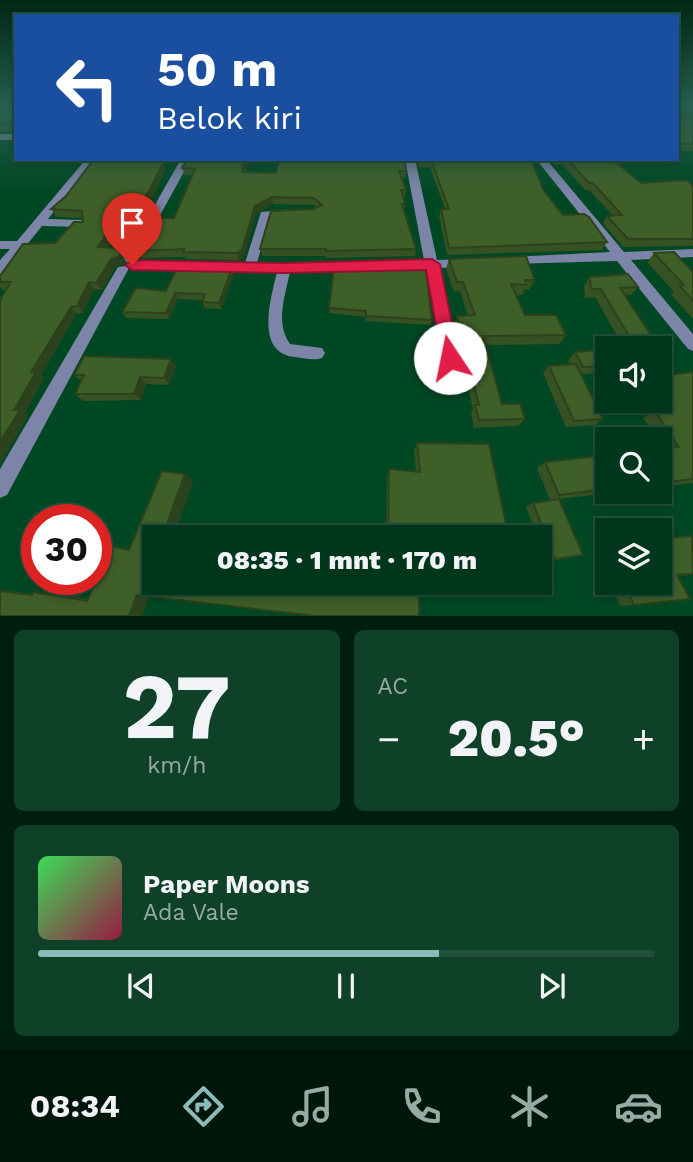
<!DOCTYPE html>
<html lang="id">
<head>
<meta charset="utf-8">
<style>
	:root { --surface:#00361b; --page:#0e4128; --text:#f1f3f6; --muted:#95aba3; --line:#22503a; --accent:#8bbbb9 }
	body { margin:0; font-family:"Work Sans",sans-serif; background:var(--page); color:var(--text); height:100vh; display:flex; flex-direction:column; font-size:26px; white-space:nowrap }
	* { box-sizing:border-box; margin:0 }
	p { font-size:23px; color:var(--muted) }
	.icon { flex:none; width:38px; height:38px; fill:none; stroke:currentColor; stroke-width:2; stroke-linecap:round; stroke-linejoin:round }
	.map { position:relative; height:616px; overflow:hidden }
	.panel { display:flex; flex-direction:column; gap:14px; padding:14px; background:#001e0f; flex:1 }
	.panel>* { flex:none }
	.banner { position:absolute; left:14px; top:14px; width:665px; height:147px; border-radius:0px; box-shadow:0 4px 10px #0003,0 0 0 2px var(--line); background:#1a4fa0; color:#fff; overflow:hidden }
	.buttons { position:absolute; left:595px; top:336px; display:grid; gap:14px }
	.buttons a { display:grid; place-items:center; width:77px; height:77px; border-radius:0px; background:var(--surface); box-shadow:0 4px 10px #0003,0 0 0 2px var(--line); font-size:35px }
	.speed { position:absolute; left:21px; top:504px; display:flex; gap:14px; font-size:35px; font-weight:700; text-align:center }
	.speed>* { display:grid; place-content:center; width:91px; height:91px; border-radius:50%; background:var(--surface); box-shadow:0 4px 10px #0003,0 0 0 2px var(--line); line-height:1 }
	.speed .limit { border:10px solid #d22; background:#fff; color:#111 }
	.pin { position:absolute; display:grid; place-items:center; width:60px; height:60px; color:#fff; margin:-72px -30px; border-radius:50% 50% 50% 0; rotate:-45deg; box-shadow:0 0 7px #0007 }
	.pin .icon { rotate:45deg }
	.me { position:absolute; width:77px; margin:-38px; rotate:349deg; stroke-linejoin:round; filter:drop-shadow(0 0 5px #0008) }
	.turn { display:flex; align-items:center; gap:24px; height:147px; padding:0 28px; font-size:32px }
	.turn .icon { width:91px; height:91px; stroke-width:2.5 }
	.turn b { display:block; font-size:49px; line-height:60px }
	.big { font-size:52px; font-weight:800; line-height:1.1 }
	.panel .card { flex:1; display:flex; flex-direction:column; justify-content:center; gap:10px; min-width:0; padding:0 24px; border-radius:10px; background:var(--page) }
	.panel .dial { align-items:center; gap:0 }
	.dial b { font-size:91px; line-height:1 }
	.song { display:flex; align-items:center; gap:21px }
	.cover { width:84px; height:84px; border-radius:10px; background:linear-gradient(135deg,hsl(130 70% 55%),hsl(340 70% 35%)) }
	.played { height:7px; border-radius:4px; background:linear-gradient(90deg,var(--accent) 65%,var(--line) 65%) }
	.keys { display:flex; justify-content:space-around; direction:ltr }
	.heat { display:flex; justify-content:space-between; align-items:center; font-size:38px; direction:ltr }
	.panel .tiles { flex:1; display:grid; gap:14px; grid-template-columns:1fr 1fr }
	.card:last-child { grid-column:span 2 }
	.trip { position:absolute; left:142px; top:525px; width:410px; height:70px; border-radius:0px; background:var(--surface); box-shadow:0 4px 10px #0003,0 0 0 2px var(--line); font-weight:800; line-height:70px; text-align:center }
	.dock { display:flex; height:112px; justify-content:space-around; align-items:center; background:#00160b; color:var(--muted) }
	.dock .icon { width:49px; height:49px }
	.dock .current { color:var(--accent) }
	.dock b { font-size:32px; color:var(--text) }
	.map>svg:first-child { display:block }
</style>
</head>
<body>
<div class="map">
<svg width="693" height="616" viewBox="0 0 693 616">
	<rect width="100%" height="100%" fill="#004824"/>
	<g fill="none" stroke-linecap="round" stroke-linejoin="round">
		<path fill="#7c84a7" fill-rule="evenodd" d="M0 134H16V140H0Z
			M86 159H96L48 219 82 220 86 221V227L42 226 5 272 0 274V260L10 249H0V241H17Z
			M181 159H191L135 261 245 263 261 212 292 209V213L270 217 257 263 358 261 364 266 358 271 290 272C285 296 275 323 290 344L322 348 325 353 322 358C314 361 304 358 295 357 254 353 271 298 277 272L129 268 7 495 0 498V469L118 267 126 266 127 263 124 259Z
			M405 159H415L437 260 466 259 472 263 466 267 439 268 463 381 461 386 455 388 449 386 447 381 426 269H406L400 265 406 261 424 260Z
			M536 159H546L624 252 693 249V257L631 260 693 334V351L688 349 617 261 507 264 505 261 511 257 610 252Z"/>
	</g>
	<path fill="#365223" d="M0 105 10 107 12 105H9H16V132L0 131Z
		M677 105H693V121L679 115 693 123V151H677Z
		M16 137V149L11 142Z
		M163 159 162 161H164L166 168 153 197 139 220 125 219 107 248 123 255 124 264 116 266 102 290 94 289 83 313H77L41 375 44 378 25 413 28 415 0 464 7 289 3 290 0 287V276L55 243 83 222V218L56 217 51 209Z
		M188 159H249L245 172 276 173 406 171 405 178H401L406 190 405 197H403L405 204 404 211 416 249 415 256 326 258V256H262L260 249 317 208 314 205 273 204 256 213 244 257 239 260 186 259 185 257 142 258 138 251 174 218 192 175H185L182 168Z
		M417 159H531L543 189 558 209 563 215 607 242 602 250 447 255 439 216 441 209H445L430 167H419Z
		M550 159H624L621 164 619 165 641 183 693 186V246L623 247 603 223 607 216 612 215 589 190H585L562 164 555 165Z
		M654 253 693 272V319L671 294 674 292 647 262Z
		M449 259 535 280 529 290 525 289 522 295H516L525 315 566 335 559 344 486 345 502 404 525 419 518 426 474 428 471 412 473 409 454 325 457 316H468L460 291 454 292 446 269Z
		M334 267 432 320 431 325 365 321 366 317 329 313Z
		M232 268 234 273 221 309 205 308 202 302 203 300 178 299 169 319 126 318 122 312 166 291Z
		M590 277 638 287 631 295H625L651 335 643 342 621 343 595 297 585 298 584 285Z
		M607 349V373L581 374 603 419 595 425 566 427 543 373 549 366 571 365 568 360 575 352Z
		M171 359 176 366 169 385 146 384 141 400 83 401 75 394 81 381 74 375Z
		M693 372V484L692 483 660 487V449H663L660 444V439H657L643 418 656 410 650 401H660V376Z
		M417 443 509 537H386L387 476 389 469 416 472 414 451Z
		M607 455V492H619L559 499 583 555 547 562 539 541V537H537L526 507 533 503 550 500 537 468 545 462Z
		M185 474 193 481 173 537H154L149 597 0 616V590L33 594 34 592 52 593 87 599 129 550Z
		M693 537V575L678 576 634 605 620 606 610 583H660V540L667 538Z
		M607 555V575L600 557Z"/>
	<path fill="#2c421d" d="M245 159H249L243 179 242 172Z
		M164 161 166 168 153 197 139 220 135 213Z
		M272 197 273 204 256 213 244 257 239 260 237 253 255 206Z
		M121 212 125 219 102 254 98 247Z
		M119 248 123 255 124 264 116 266 102 290 96 283Z
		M232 268 234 273 221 309 219 303Z
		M89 282 94 289 83 313 77 306Z
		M175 293 178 299 169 319 166 313Z
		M71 307 77 313 41 375 44 378 25 413 28 415 0 464V442L31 372Z
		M171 359 176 366 169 385 164 378Z
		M140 377 146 384 141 400 134 394Z
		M185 474 193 481 173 537H162Z
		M137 595 149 597 142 616H129Z"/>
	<path fill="#3f5f29" stroke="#2c421d" stroke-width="2" d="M0 105 10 107 13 105H16V124L0 123Z
		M677 105H693V112L681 107 679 115 693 123V144H677Z
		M94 159H156L155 161H164L150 189 135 213 121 212 98 247 119 248 120 256 111 259 96 283 89 282 77 306 71 307 31 372H36L14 410H20L0 442V300L11 282H0V276L23 244 55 243 74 222H83L82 211 51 209 66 196Z
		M188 159H245L242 172 276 173 279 159H404L406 171H399L406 190H401L405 204H402L416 249 326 251V249H260L271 211 313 209 322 205 314 198 272 197 255 206 242 250 237 253 183 252 184 249 138 251 157 218H174L195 169 182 168Z
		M420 159H531L543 189 558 209 563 215 584 214 589 217 607 242 449 248 441 209H449L431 160Z
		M567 159H612L641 183 687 180 693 186V239H628L607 216 622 215 593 183H589Z
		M674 252 693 272V301L680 286 684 285 654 253Z
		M526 256 535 280H525L527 285 511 284 525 315H556L566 335 483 336 502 404H520L525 419 479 420 475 405H479L457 316 475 315 463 282H457L449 259Z
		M425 264 432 320 366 316V311L329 308 334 267Z
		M178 266 232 268 219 303 202 302 205 294 175 293 166 313 122 312 136 288 166 291Z
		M628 274 638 287 620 288 651 335 629 336 601 289H591L590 277Z
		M642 347 643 348H621Z
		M607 349V366L583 367 575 352Z
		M84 356 171 359 164 378 140 377 134 394H75L84 375H74Z
		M576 364 603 419 574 421 549 366Z
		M693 372V479L660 483V449L679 447 654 410 672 409 660 391V376Z
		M417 443 489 444 509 537H388L389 469 420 472Z
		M607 455V489L559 495 545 462Z
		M162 471 185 474 162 537H154V583H419V616H315L137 595 129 616H0V591L32 595 34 592 87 601 111 546 129 550Z
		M559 499 583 555 555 559 533 503Z
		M692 536 693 574 677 575 690 599 634 605 624 583H660V549L672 548 667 538Z"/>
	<linearGradient id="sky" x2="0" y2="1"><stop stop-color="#002814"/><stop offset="0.55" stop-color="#265e50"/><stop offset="1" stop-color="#265e50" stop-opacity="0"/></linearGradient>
	<rect width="693" height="191" fill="url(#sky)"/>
	<path fill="#e11d48" stroke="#92132f" stroke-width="2" d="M432 259 440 264 459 358 457 363 450 365 444 363 442 358 426 270 284 273 132 270 125 265 132 260 284 263Z"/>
</svg>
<div class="buttons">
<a><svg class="icon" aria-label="sound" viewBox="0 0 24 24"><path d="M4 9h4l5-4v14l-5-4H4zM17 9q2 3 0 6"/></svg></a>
<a><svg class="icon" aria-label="search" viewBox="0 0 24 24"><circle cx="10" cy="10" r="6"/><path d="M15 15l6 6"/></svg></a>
<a><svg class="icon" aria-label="layers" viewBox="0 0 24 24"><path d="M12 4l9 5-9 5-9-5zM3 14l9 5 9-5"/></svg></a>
</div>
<div class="speed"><div class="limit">30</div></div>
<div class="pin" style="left:132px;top:265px;background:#d93025"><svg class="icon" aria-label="arrive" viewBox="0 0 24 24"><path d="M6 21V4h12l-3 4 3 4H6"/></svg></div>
<svg class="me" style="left:450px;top:358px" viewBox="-20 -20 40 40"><circle r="19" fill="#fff"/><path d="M0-13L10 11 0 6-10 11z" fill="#e11d48"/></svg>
<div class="trip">08:35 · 1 mnt · 170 m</div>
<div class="banner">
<div class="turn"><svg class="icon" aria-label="left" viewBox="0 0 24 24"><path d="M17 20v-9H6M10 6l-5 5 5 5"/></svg><div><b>50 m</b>Belok kiri</div></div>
</div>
</div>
<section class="panel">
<div class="tiles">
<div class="card dial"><b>27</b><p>km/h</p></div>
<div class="card"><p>AC</p>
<div class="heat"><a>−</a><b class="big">20.5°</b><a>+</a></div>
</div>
<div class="card">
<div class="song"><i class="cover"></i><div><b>Paper Moons</b><p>Ada Vale</p></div></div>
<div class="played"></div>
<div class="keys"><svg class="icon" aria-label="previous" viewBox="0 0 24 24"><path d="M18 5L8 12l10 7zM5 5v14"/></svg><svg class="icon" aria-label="pause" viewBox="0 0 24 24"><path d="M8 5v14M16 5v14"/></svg><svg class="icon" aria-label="next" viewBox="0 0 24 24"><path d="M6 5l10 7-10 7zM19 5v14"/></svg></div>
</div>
</div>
</section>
<nav class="dock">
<b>08:34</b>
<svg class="icon current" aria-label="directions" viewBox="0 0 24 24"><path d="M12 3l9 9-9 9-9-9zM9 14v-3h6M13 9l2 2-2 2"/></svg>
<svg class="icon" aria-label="music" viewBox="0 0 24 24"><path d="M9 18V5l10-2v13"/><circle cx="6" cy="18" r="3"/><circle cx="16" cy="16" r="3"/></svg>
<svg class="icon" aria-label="phone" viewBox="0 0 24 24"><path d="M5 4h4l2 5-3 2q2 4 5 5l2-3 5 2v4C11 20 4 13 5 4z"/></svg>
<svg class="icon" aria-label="climate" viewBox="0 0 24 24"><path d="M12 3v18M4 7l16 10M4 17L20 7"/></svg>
<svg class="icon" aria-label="car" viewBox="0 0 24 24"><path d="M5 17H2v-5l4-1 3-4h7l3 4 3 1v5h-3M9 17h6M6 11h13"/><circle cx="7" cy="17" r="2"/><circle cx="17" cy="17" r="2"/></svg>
</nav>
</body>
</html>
